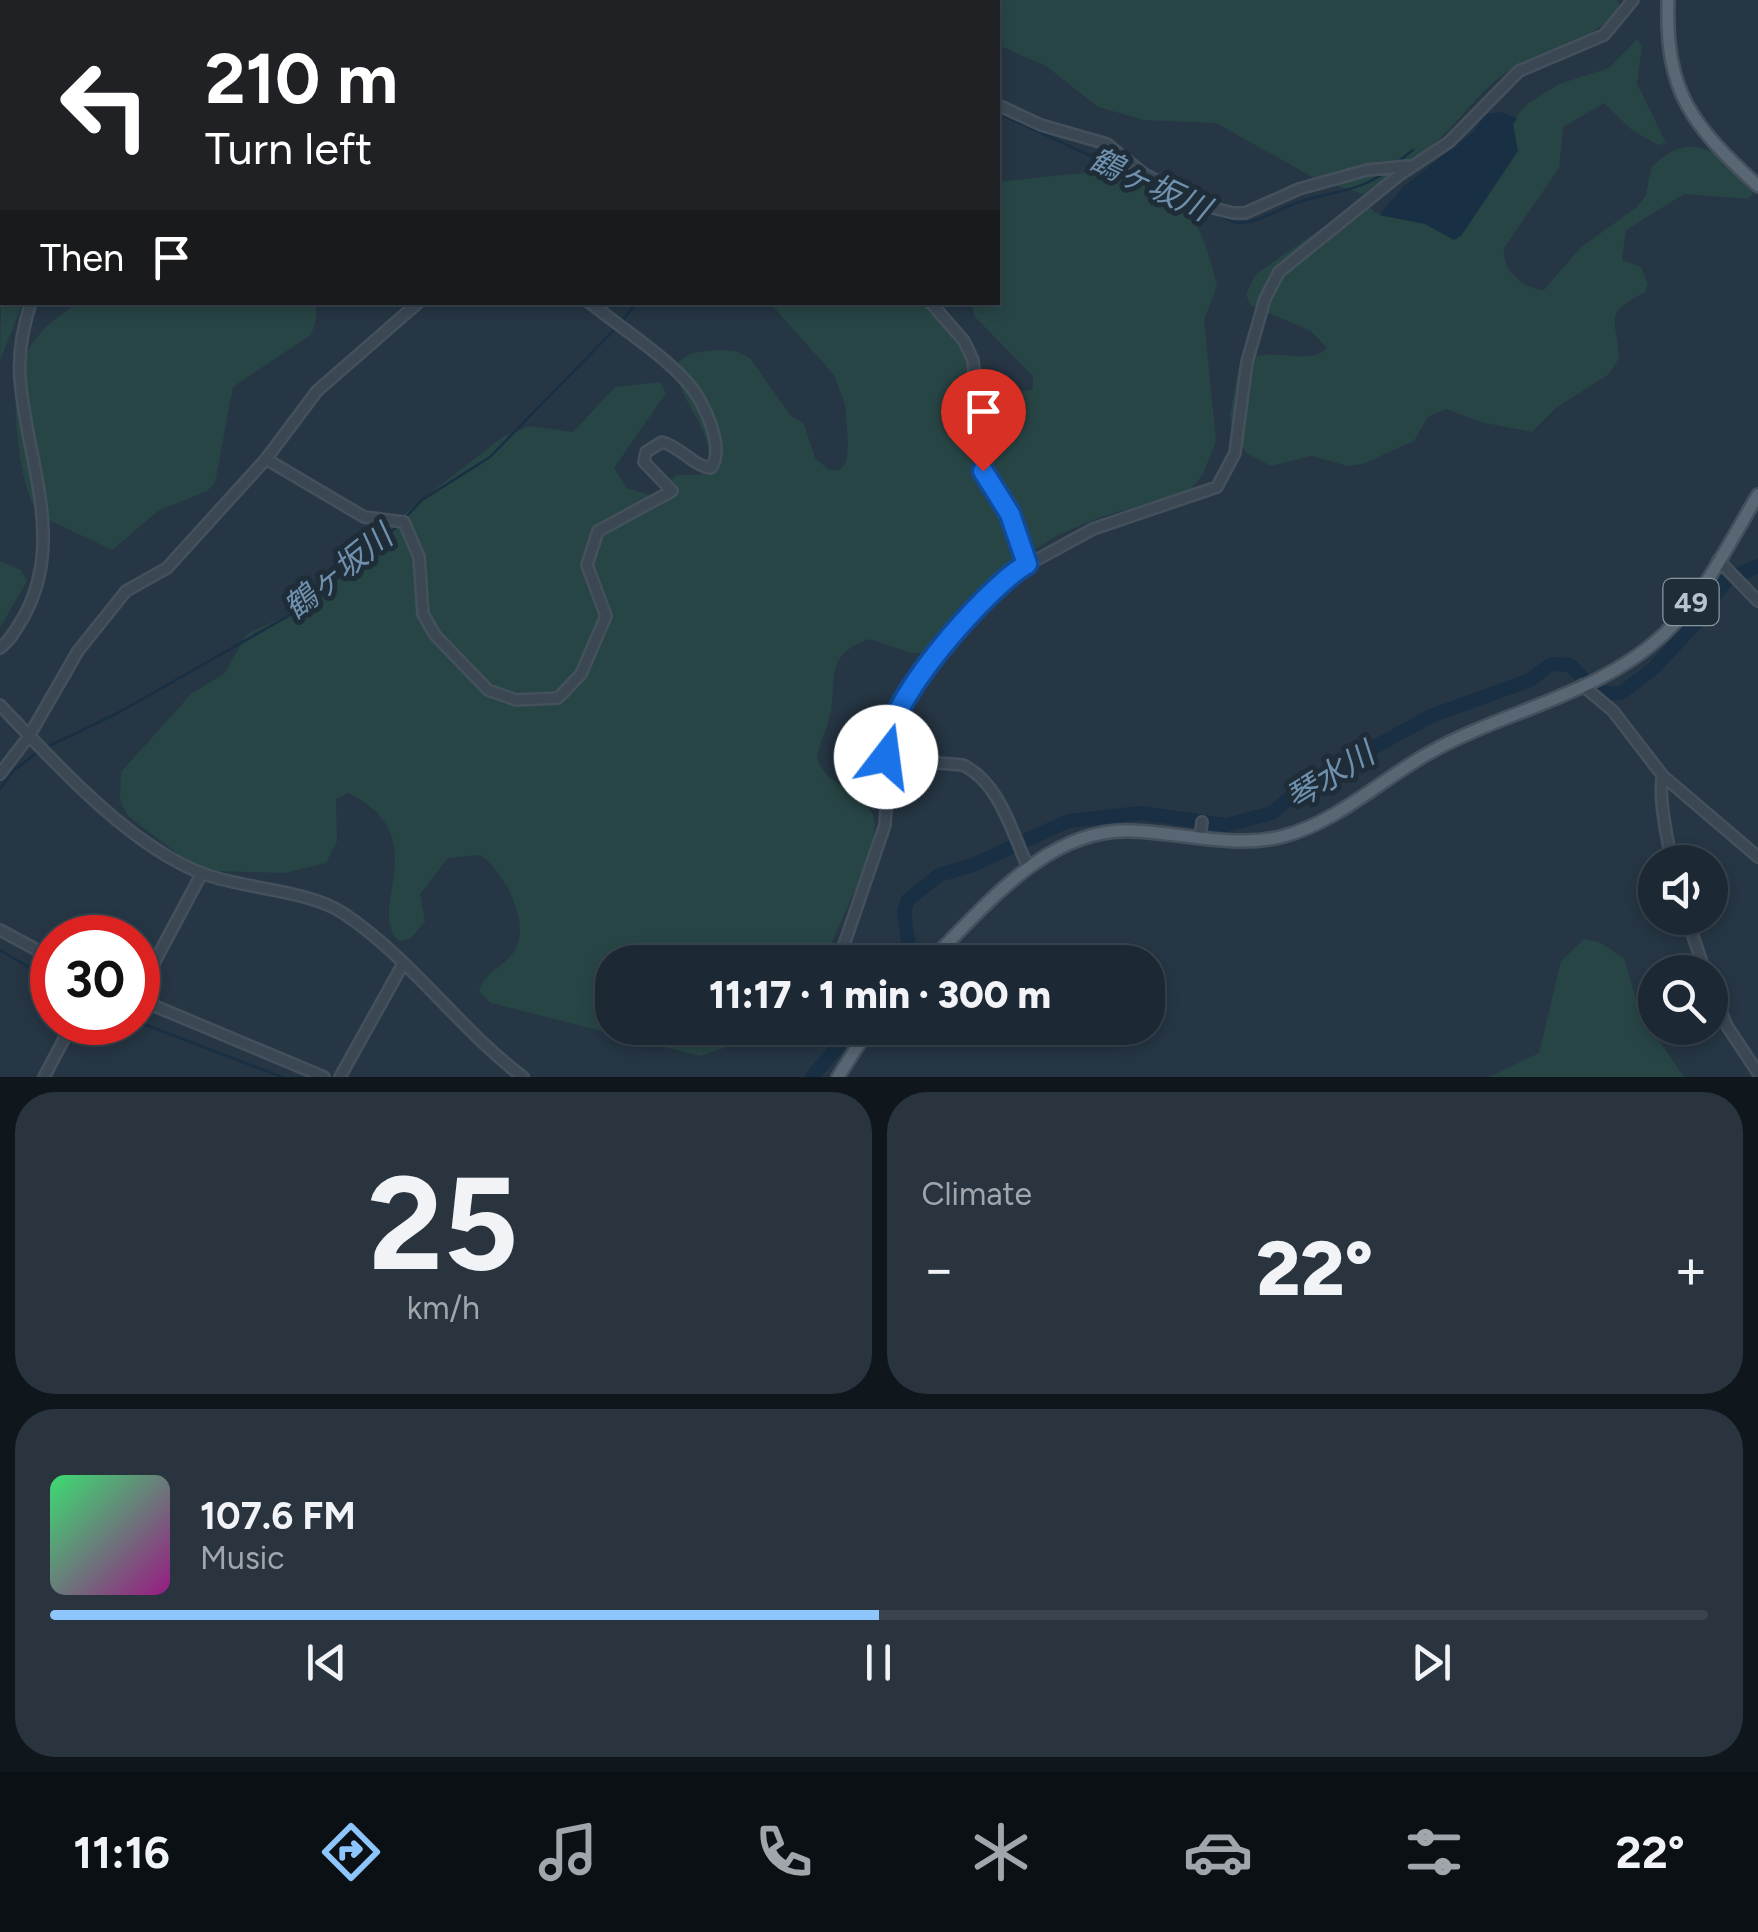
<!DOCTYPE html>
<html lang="en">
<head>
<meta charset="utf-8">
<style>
	:root { --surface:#1c2833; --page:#29343f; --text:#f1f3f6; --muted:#a0a6ac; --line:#3a444e; --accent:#8ec5fd }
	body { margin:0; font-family:Figtree,"Noto Sans JP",sans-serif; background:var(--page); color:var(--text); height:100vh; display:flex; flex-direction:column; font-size:38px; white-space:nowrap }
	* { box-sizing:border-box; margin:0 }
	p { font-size:32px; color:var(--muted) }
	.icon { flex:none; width:55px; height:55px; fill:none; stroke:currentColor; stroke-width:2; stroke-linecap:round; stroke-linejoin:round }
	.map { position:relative; height:1077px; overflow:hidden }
	.drawer { display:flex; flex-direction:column; gap:15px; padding:15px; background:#0f161c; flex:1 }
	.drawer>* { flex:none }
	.guide { position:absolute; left:0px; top:0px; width:1000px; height:305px; box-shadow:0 5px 15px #0003,0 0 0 2px var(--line); background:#202124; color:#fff; overflow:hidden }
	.controls { position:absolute; left:1638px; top:845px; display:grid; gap:20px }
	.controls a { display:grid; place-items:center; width:90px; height:90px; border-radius:50%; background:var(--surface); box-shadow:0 5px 15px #0003,0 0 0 2px var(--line); font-size:50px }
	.speed { position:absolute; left:30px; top:915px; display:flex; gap:20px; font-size:50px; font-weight:700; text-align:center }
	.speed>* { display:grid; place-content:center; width:130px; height:130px; border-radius:50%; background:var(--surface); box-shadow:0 5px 15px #0003,0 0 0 2px var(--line); line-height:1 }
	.speed .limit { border:15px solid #d22; background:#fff; color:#111 }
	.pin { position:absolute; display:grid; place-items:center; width:85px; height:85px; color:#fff; margin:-102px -42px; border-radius:50% 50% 50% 0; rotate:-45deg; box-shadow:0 0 10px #0007 }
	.pin .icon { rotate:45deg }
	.me { position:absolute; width:110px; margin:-55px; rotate:15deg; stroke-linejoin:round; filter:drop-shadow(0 0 8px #0008) }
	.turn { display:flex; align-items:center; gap:35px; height:210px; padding:0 40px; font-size:45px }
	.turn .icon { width:130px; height:130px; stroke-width:2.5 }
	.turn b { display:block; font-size:70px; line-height:85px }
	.then { display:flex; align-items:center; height:95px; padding:0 40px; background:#0003; gap:20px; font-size:38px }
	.big { font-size:75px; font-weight:800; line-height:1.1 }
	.drawer .card { flex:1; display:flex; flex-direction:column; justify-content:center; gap:15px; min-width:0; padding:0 35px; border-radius:40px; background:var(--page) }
	.drawer .dial { align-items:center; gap:0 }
	.dial b { font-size:130px; line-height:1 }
	.song { display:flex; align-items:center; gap:30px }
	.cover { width:120px; height:120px; border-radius:15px; background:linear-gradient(135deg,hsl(140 70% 55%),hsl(310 70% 35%)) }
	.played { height:10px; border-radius:5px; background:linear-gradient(90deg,var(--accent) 50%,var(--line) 50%) }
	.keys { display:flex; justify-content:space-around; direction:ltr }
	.heat { display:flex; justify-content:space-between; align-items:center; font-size:55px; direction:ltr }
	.drawer .tiles { flex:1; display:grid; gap:15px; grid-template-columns:1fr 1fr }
	.card:last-child { grid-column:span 2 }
	.trip { position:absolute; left:595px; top:945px; width:570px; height:100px; border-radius:40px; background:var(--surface); box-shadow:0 5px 15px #0003,0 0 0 2px var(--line); font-weight:800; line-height:100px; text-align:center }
	.menu { display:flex; height:160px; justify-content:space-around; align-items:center; background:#0b1014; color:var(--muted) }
	.menu .icon { width:70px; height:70px }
	.menu .on { color:var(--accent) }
	.menu b { font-size:45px; color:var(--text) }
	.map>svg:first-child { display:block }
</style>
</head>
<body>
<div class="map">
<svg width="1758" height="1077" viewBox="0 0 1758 1077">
	<rect width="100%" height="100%" fill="#263644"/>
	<path fill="#284545" d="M380 0H688L376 2Z
		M964 0H1617L1620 4C1599 42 1553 46 1517 66 1483 84 1462 120 1433 145 1412 163 1386 177 1363 194L1314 178 1216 123 1144 120 1098 107 1046 66 998 45V2Z
		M1637 39 1642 46 1637 83 1666 143 1658 145 1633 131 1604 103 1563 127 1559 168 1504 248C1501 269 1523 289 1544 290L1580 248 1637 207 1646 195 1651 168C1690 125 1727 154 1753 194L1748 199 1684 194 1626 230 1622 260 1641 267 1648 284 1645 292C1603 315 1616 315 1619 358L1609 374 1556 408 1532 432 1480 422 1446 409 1428 417 1414 441 1363 464 1348 466 1311 456 1271 466 1246 453 1232 429 1230 415 1239 365C1266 341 1304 369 1327 348L1311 331 1250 305 1246 294 1256 274 1354 206 1366 204 1376 213 1389 214 1515 142 1513 120 1527 104 1559 84 1609 68Z
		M1110 170C1185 196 1199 209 1217 286L1204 320 1216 441 1202 476 1188 492 1101 517 1058 535 1022 558 984 589 933 653H911L869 639C825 656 837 674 831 711 828 727 820 742 817 758 826 786 857 788 871 811 889 838 833 928 826 962H612V1028H782L700 1056 491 1003 479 992C483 973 503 967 514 952 533 924 503 870 480 855L448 858 420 894 425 922 410 939 399 941C364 910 438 836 348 793L336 799 337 841 326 863 284 873 216 871 191 864 128 816 120 800 121 772 192 693 224 674 247 634 292 613 416 504 504 436 530 426 573 432 615 387 660 382 666 393 614 468 627 488 655 497 676 475H701C729 438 668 397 678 362L692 353 715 350 736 351 750 358 791 416 804 424 815 458 829 470H840L847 460 848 441 845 404 834 375 770 303H927L964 348 976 386 990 392 1033 390V376L974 316 972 303 998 302V182Z
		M2 243V302L23 303 0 360Z
		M79 303H315C318 315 316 327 309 336L233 387 215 483 207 491 158 511 112 550 38 515C26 494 20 464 18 440 10 376 20 337 79 303Z
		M0 561 21 570 27 581 0 628Z
		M1584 939 1599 942 1624 958 1640 1013 1684 1077H1489L1539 1053 1561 961Z"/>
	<path fill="#182f44" d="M1500 112 1517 118 1513 125 1518 151 1461 236 1454 240 1425 224 1379 215 1404 186 1473 132 1486 114Z"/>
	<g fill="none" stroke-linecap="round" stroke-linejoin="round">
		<path stroke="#182f44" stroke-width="2.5" d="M998 113 1236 223C1261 223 1279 208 1302 201 1331 192 1359 191 1384 173
			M1394 165 1413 150
			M622 321 637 302
			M405 518 422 500 490 457 617 327
			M45 748 116 714 304 607 400 524
			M0 789 14 770 38 752
			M0 950 52 981
			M138 1022 282 1077"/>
		<path stroke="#182f44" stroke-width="14" d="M901 962 909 948 904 912 908 900 939 875 973 865 1068 821 1141 813 1226 825 1272 813 1302 787 1431 716 1530 680 1551 664 1570 665 1598 693H1621L1653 669 1695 624 1726 580 1758 566
			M812 1077 853 1028"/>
		<defs>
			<path id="minor" d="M34 0 35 2
				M243 0 245 2
				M998 105 1041 125 1107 144 1144 174 1209 207 1233 213H1245L1299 189 1367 170 1408 166
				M930 302 964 341 973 360 983 471 1010 514 1027 563
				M266 459 364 517 404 522 419 557 423 614 435 635 488 690 516 700 558 698 581 674 606 616 587 565 598 531 672 491 644 462 646 452 662 442C681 447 693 466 711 468 726 447 703 400 687 382 660 352 621 328 589 302
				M1718 560 1758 601
				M0 648C11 640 16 629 23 618 67 541 26 459 20 378 18 352 23 327 31 302
				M1582 685 1613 711 1663 776 1758 857
				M0 705C54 762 129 846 204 874 245 889 308 890 343 913 411 958 458 1028 523 1077
				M889 759 963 765C1000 783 1012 833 1028 867
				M0 774 29 736 78 651 126 591 167 568 266 459 317 391 419 302
				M1663 776C1657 792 1668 843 1672 862
				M1200 837 1202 822
				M1687 918 1705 972
				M0 930 52 958
				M838 962 885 825 889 759 884 753 900 706 1007 576 1093 529 1217 487 1235 453 1247 362 1265 299 1279 272 1398 176 1449 142 1519 71 1604 35 1633 0
				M1710 985 1727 1026 1758 1073
				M138 993 202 873
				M138 999 324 1077
				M844 1028 857 1043
				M44 1077 73 1022
				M340 1077 403 964"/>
			<path id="major" d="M1668 0C1665 93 1692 125 1758 186
				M929 962C985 907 1047 827 1133 831 1183 833 1236 849 1284 836 1337 822 1382 779 1429 753 1505 710 1600 695 1665 633 1704 596 1730 541 1758 495
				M838 1077 869 1028"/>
		</defs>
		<use href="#minor" stroke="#44515d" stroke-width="14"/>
		<use href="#major" stroke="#44515d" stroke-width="16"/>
		<use href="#minor" stroke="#3b4854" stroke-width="9"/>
		<use href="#major" stroke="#596774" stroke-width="11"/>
	</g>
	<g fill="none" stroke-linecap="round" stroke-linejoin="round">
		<defs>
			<path id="route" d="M886 757C877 710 987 587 1027 564L1010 514 983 471"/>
		</defs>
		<use href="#route" stroke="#114b97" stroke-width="25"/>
		<use href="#route" stroke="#1a73e8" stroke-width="18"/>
	</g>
	<g text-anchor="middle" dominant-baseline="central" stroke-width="10" stroke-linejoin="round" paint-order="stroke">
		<rect fill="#1f2d39" stroke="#8a96a1" stroke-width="2.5" x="1663.5" y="579" width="55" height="46" rx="8"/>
		<g font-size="28" font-weight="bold" fill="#b8c3cd">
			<text x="1691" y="602">49</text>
		</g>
		<g font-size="32" font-style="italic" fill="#7091ad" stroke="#1f2d39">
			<text transform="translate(1150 184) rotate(25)">鶴ヶ坂川</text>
			<text transform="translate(338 572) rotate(-39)">鶴ヶ坂川</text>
			<text transform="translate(1330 776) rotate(-32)">琴水川</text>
		</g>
	</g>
</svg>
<div class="controls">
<a><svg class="icon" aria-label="sound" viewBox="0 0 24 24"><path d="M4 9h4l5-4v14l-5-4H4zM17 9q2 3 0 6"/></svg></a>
<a><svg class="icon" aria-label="search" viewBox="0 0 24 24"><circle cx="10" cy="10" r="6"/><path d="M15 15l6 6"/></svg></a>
</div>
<div class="speed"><div class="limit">30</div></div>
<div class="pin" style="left:983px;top:471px;background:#d93025"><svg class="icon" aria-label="arrive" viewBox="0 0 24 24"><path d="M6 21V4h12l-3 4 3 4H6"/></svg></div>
<svg class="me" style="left:886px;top:757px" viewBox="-20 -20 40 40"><circle r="19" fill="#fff"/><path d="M0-13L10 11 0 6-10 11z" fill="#1a73e8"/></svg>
<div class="trip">11:17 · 1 min · 300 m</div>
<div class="guide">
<div class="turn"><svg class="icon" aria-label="left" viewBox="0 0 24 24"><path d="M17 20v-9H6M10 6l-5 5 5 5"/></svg><div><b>210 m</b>Turn left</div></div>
<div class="then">Then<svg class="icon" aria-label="arrive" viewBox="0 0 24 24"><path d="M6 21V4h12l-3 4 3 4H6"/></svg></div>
</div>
</div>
<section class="drawer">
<div class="tiles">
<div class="card dial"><b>25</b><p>km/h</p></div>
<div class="card"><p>Climate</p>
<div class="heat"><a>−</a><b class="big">22°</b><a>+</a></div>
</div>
<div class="card">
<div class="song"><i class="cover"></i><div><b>107.6 FM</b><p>Music</p></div></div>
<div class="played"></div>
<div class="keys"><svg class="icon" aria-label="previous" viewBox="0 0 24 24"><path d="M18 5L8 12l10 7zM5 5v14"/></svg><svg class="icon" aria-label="pause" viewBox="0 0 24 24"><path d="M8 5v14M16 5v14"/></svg><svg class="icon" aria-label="next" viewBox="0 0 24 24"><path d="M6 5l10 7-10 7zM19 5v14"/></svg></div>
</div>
</div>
</section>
<nav class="menu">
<b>11:16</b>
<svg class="icon on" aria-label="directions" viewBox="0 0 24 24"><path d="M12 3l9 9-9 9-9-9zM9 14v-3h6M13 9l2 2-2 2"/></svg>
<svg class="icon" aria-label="music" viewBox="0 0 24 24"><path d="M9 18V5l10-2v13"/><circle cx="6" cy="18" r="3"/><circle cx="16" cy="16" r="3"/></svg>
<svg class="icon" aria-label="phone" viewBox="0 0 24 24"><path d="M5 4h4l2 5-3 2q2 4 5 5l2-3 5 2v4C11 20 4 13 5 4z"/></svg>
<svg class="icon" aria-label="climate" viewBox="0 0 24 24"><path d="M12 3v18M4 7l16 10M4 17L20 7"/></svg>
<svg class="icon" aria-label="car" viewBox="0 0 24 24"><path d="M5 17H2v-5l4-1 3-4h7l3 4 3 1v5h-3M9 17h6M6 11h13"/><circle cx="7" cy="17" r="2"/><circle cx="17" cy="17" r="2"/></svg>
<svg class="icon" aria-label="filters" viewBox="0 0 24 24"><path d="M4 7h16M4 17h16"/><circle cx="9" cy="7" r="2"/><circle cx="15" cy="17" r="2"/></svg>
<b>22°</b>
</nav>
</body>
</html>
